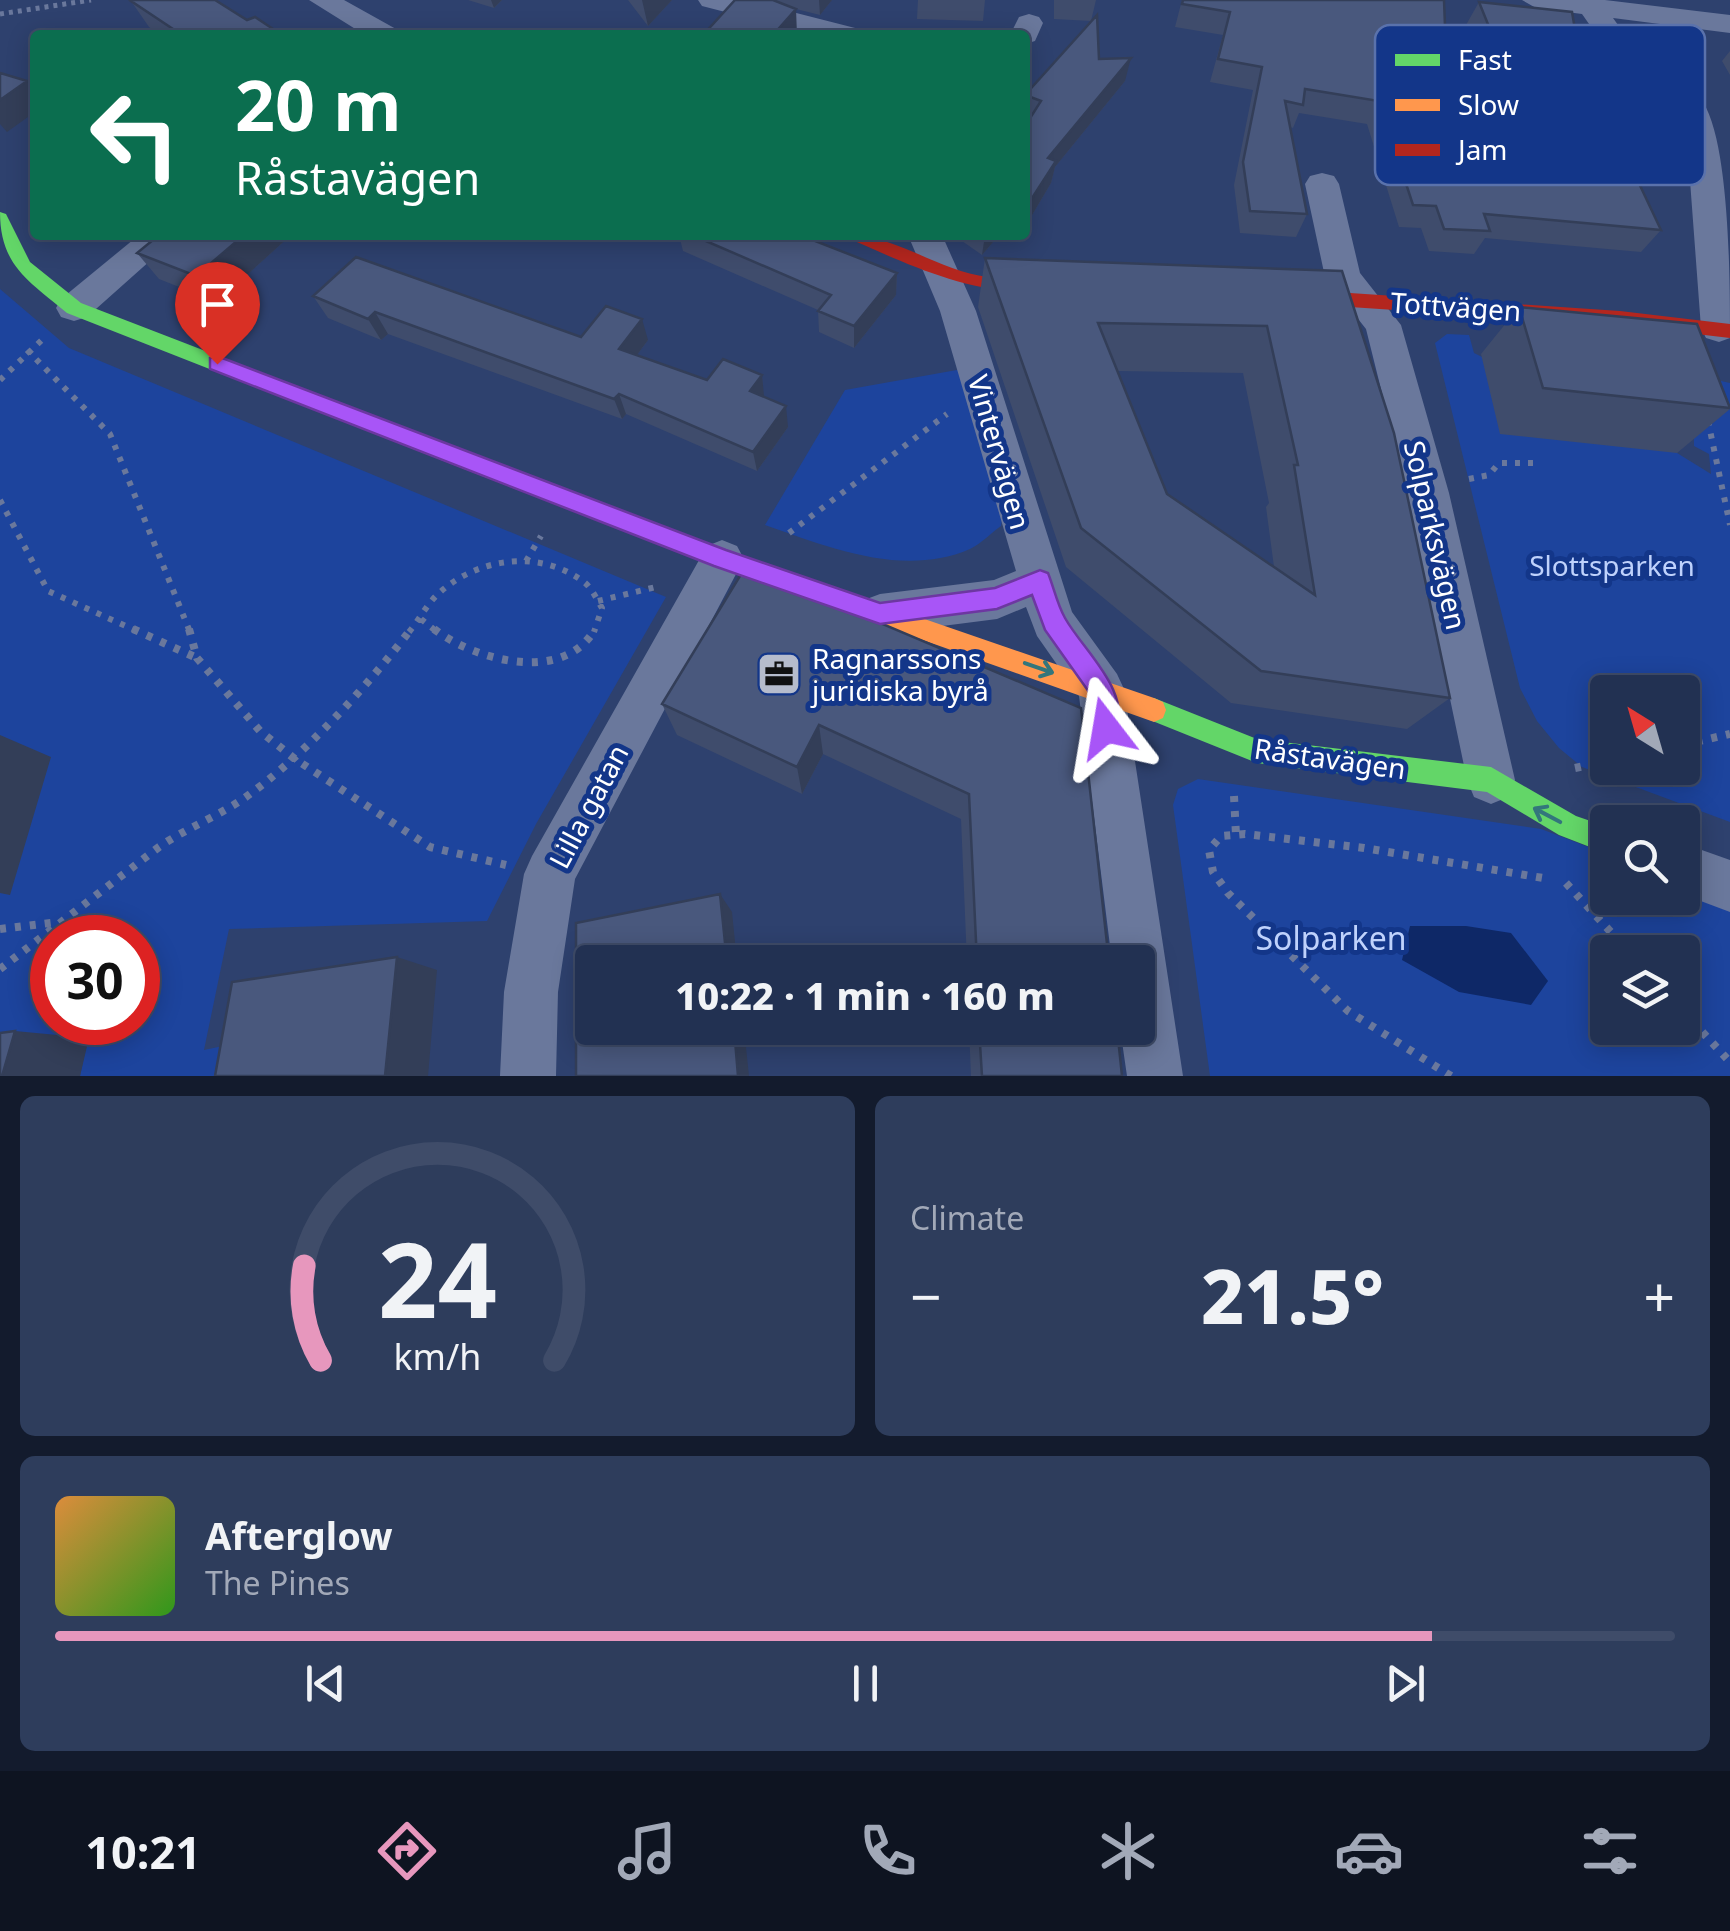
<!DOCTYPE html>
<html lang="en">
<head>
<meta charset="utf-8">
<style>
	:root { --surface:#223152; --page:#2e3d5c; --text:#f1f3f6; --muted:#a2a9b8; --line:#3f4c69; --accent:#e797bd }
	body { margin:0; font-family:"Noto Sans",sans-serif; background:var(--page); color:var(--text); height:100vh; display:flex; flex-direction:column; font-size:38px; white-space:nowrap }
	* { box-sizing:border-box; margin:0 }
	p { font-size:32px; color:var(--muted) }
	.icon { flex:none; width:55px; height:55px; fill:none; stroke:currentColor; stroke-width:2; stroke-linecap:round; stroke-linejoin:round }
	.map { position:relative; height:1076px; overflow:hidden }
	.details { display:flex; flex-direction:column; gap:20px; padding:20px; background:#131b2d; flex:1 }
	.details>* { flex:none }
	.banner { position:absolute; left:30px; top:30px; width:1000px; height:210px; border-radius:10px; box-shadow:0 5px 25px #0003,0 0 0 2px var(--line); background:#0b6e4f; color:#fff; overflow:hidden }
	.needle { width:65px; rotate:323deg }
	.controls { position:absolute; left:1590px; top:675px; display:grid; gap:20px }
	.controls a { display:grid; place-items:center; width:110px; height:110px; border-radius:10px; background:var(--surface); box-shadow:0 5px 25px #0003,0 0 0 2px var(--line); font-size:50px }
	.speed { position:absolute; left:30px; top:915px; display:flex; gap:20px; font-size:50px; font-weight:700; text-align:center }
	.speed>* { display:grid; place-content:center; width:130px; height:130px; border-radius:50%; background:var(--surface); box-shadow:0 5px 25px #0003,0 0 0 2px var(--line); line-height:1 }
	.speed .limit { border:15px solid #d22; background:#fff; color:#111 }
	.pin { position:absolute; display:grid; place-items:center; width:85px; height:85px; color:#fff; margin:-102px -42px; border-radius:50% 50% 50% 0; rotate:-45deg; box-shadow:0 0 10px #0007 }
	.pin .icon { rotate:45deg }
	.me { position:absolute; width:110px; margin:-55px; rotate:346deg; stroke-linejoin:round; filter:drop-shadow(0 0 8px #0008) }
	.turn { display:flex; align-items:center; gap:35px; height:210px; padding:0 40px; font-size:45px }
	.turn .icon { width:130px; height:130px; stroke-width:2.5 }
	.turn b { display:block; font-size:70px; line-height:85px }
	.big { font-size:75px; font-weight:800; line-height:1.1 }
	.details .card { flex:1; display:flex; flex-direction:column; justify-content:center; gap:15px; min-width:0; padding:0 35px; border-radius:15px; background:var(--page) }
	.details .dial { align-items:center; gap:0 }
	.dial svg { height:260px; overflow:visible; fill:none; stroke:var(--line); stroke-width:7; stroke-linecap:round; text-anchor:middle }
	.dial text { fill:var(--text); stroke:none }
	.song { display:flex; align-items:center; gap:30px }
	.cover { width:120px; height:120px; border-radius:15px; background:linear-gradient(135deg,hsl(30 70% 55%),hsl(110 70% 35%)) }
	.played { height:10px; border-radius:5px; background:linear-gradient(90deg,var(--accent) 85%,var(--line) 85%) }
	.keys { display:flex; justify-content:space-around; direction:ltr }
	.heat { display:flex; justify-content:space-between; align-items:center; font-size:55px; direction:ltr }
	.details .tiles { flex:1; display:grid; gap:20px; grid-template-columns:1fr 1fr }
	.card:last-child { grid-column:span 2 }
	.trip { position:absolute; left:575px; top:945px; width:580px; height:100px; border-radius:10px; background:var(--surface); box-shadow:0 5px 25px #0003,0 0 0 2px var(--line); font-weight:800; line-height:100px; text-align:center }
	.tabs { display:flex; height:160px; justify-content:space-around; align-items:center; background:#0e1421; color:var(--muted) }
	.tabs .icon { width:70px; height:70px }
	.tabs .on { color:var(--accent) }
	.tabs b { font-size:45px; color:var(--text) }
	.map>svg:first-child { display:block }
</style>
</head>
<body>
<div class="map">
<svg width="1730" height="1076" viewBox="0 0 1730 1076">
	<rect width="100%" height="100%" fill="#2e416e"/>
	<path fill="#1d449d" fill-rule="evenodd" d="M0 289 69 348 666 597 536 824 487 921 229 929 204 1050 280 1034 274 1076H80L88 1038 0 1052ZM52 938H138V1022H52Z
		M1447 334 1469 335 1474 353 1677 453 1711 474 1709 454 1694 446V375L1730 383V822L1582 767 1559 748 1537 721 1520 688 1435 343ZM1608 692H1682V768H1608Z
		M968 368 1007 489 1001 526C991 533 981 544 970 549 903 578 828 547 765 525L845 390Z
		M1198 779 1541 829 1607 854 1608 898H1682L1683 882 1730 901V1076H1210L1173 805 1178 789ZM1608 952H1682V1028H1608Z"/>
	<path fill="#0e2867" d="M1410 926H1466L1511 933 1548 981 1531 1005 1459 992 1402 960Z"/>
	<g fill="none" stroke-linecap="round" stroke-linejoin="round">
		<path stroke="#6a789c" stroke-width="5" stroke-dasharray="4 5" stroke-linecap="butt" d="M0 14 91 0"/>
		<path stroke="#6a789c" stroke-width="6" stroke-dasharray="5 8" stroke-linecap="butt" d="M27 350 110 434 190 632
			M0 380 46 336
			M1708 421 1730 525
			M1469 479 1489 475 1499 463H1540
			M0 500 48 591 139 632
			M789 533 947 414
			M526 561 541 536
			M598 601 660 586
			M421 619 437 632
			M409 632C419 620 427 604 438 594 478 557 540 549 584 582 592 588 597 600 602 608L594 632"/>
		<path stroke="#6a789c" stroke-width="8" stroke-dasharray="6 9" stroke-linecap="butt" d="M133 629 197 658
			M189 629 197 658 260 731 295 759 430 847 506 865
			M434 629C474 660 563 685 595 629
			M1682 745 1730 734
			M1575 768 1608 761
			M1234 796 1236 835
			M1566 883 1629 952
			M0 929 58 922
			M0 969 159 847C185 829 214 818 240 801 299 761 368 686 411 629
			M1682 1010 1730 1062
			M1451 1076 1348 1011 1228 893 1213 872 1209 850 1221 836 1245 834 1364 848 1549 879"/>
		<path fill="#6a789c" fill-rule="evenodd" d="M309 0H344L396 29 401 35H365Z
			M698 0H745L859 29 864 35H815L702 6Z
			M1522 0H1605L1730 15V33L1613 18C1636 52 1678 69 1703 102 1730 145 1730 283 1730 338L1719 342 1706 338 1701 328 1686 127 1679 114 1606 48 1582 14 1536 8Z
			M1029 14 1039 17 1043 23 1035 41 1025 44V35H1010L1019 17Z
			M1322 173 1334 176 1339 184 1360 273 1401 325 1449 493 1515 780 1508 797 1491 804 1474 797 1467 780 1407 493 1366 329 1325 277 1305 184 1310 176Z
			M139 235H179L87 317 74 321 61 317 56 308 61 299Z
			M908 235H942L976 311 1072 612 1117 674 1124 689 1183 1076H1127L1120 1028H1138V962H1112L1079 696 1037 636 1026 607 997 619 880 634 864 628 858 614 864 600 880 594 994 580 1016 571 940 311Z
			M722 540 737 546 744 559 575 879 558 992 556 1076H500L504 992 524 874 532 856 707 546Z
			M1682 843 1730 860V912L1682 894Z"/>
		<path fill="#63d668" fill-rule="evenodd" d="M0 212 6 214 30 262 81 303 465 451 468 457 465 463H449L67 313C29 281 0 266 0 212Z
			M1154 698 1257 739 1491 767 1576 816 1608 827V854L1559 835 1487 792 1257 763 1145 718 1142 710 1145 702Z"/>
		<path fill="#ff974d" fill-rule="evenodd" d="M457 448 727 551 1154 698 1163 702 1166 710 1163 718 1154 722 714 566 449 463 446 457Z"/>
		<path fill="#b3261e" fill-rule="evenodd" d="M847 235C897 235 938 271 988 277 1009 280 1049 271 1063 287 1055 297 1041 293 1028 293 962 290 909 265 850 239Z
			M1275 288 1620 311 1730 324V338L1620 325 1275 302 1265 295Z"/>
	</g>
	<path fill="#3f4c6c" fill-rule="evenodd" d="M468 0H502L494 8Z
		M628 0H672L648 26Z
		M735 0H832L820 15 796 9Z
		M918 0H985L983 21 917 19Z
		M1054 0H1096L1091 21 1054 19Z
		M1182 0H1444L1450 158 1471 178 1526 181 1466 25 1479 2 1585 87 1661 230 1641 252 1485 238 1474 254 1429 251 1421 228 1399 227 1367 124 1299 113 1293 128 1290 127 1307 214 1296 237 1240 233 1234 185 1253 90 1210 82 1223 35 1175 27Z
		M131 1 247 20 282 35H160L149 27Z
		M1730 51V75L1722 61Z
		M1099 59 1125 81 1055 167 1051 183 1025 227V126L1028 121 1025 120V95Z
		M159 235H291L217 302 159 279 137 253Z
		M679 235H800L897 273 896 295 854 348 819 332 818 310 683 251Z
		M962 235H999L982 255 962 241Z
		M985 258 1342 271 1450 698 1407 729 1231 703 1066 567 978 307ZM1118 371 1243 373 1269 503 1266 507 1274 567 1167 494Z
		M313 296 581 337 648 340 637 355 707 380 762 375 763 397 788 427 757 471 626 414 622 419 388 334 381 340 328 318Z
		M1519 307 1730 405V409L1677 453 1500 434 1481 354Z
		M662 704 1081 708 1109 962H967L961 819 823 754 802 794 677 735Z
		M969 1028H1117L1122 1076H971Z"/>
	<path fill="#333e58" d="M491 0H502L494 8Z
		M642 0H672L648 26Z
		M819 0H832L820 15Z
		M796 9 797 35H773Z
		M1131 58 1125 81 1055 167 1051 183 1025 227 1026 210 1048 158Z
		M27 81 35 90V112L7 132 0 124V100Z
		M244 235H291L217 302 196 276Z
		M985 235H999L982 255Z
		M897 273 896 295 854 348V326Z
		M375 312 388 334 381 340 368 319Z
		M642 319 648 340 626 370 619 349Z
		M762 375 764 396 753 412 750 391Z
		M619 394 626 414 622 419 614 399Z
		M786 406 788 427 757 471 753 452Z
		M819 725 823 754 802 794 797 767Z
		M0 735 51 757 10 895 0 893Z
		M720 894 732 912 737 962H727Z
		M397 957 437 970 428 1076H385Z
		M734 1028H744L749 1076H738Z
		M15 1031 89 1038 80 1076H2Z"/>
	<path fill="#49587d" stroke="#333e58" stroke-width="2.5" fill-rule="evenodd" d="M135 0H215L247 20 255 17 282 35H182L131 1Z
		M735 0H773L796 9 773 35H703Z
		M1183 0H1444L1450 158 1463 159 1471 178 1552 183 1479 2 1572 12 1585 87 1594 88 1661 230 1484 214 1490 231 1444 229 1436 206 1413 205 1379 101 1305 89 1303 105 1285 101 1307 214 1250 211 1243 162 1262 67 1218 59 1230 12 1182 4Z
		M1097 15 1099 59 1131 58 1048 158 1056 161 1025 209V126L1041 101 1025 95Z
		M0 73 27 81 0 100Z
		M159 235H244L196 276 137 253Z
		M692 235H800L897 273 854 326 818 311 831 295Z
		M356 257 581 337 606 306 642 319 619 349 707 380 723 359 762 375 750 391 786 406 753 452 619 394 614 399 375 312 368 319 313 296Z
		M985 258 1342 271 1394 433 1450 698 1261 671 1081 528ZM1098 323 1267 326 1298 465H1294L1315 595 1167 494Z
		M1519 307 1697 324 1730 408 1543 388Z
		M746 566 1081 708 1109 962H977L969 794 819 725 797 767 662 704Z
		M720 894 727 962H592V1028H734L738 1076H576V923Z
		M397 957 385 1076H215L232 982Z
		M979 1028H1117L1122 1076H982Z
		M15 1031 2 1076H0V1033Z"/>
	<defs><path id="oneway-shaft" d="M-6 0H5M1.5-3L5.5 0L1.5 3" fill="none" stroke-width="1.6" stroke-linecap="round" stroke-linejoin="round" transform="scale(2.5)"/></defs>
	<g stroke="#33767c">
		<use href="#oneway-shaft" transform="translate(1039 668) rotate(19)"/>
		<use href="#oneway-shaft" transform="translate(1547 815) rotate(-152)"/>
	</g>
	<path fill="#a855f7" stroke="#6d37a1" stroke-width="2.5" d="M217 356 726 550 880 603 995 588 1040 570 1048 573C1054 588 1057 604 1065 618 1084 652 1134 692 1115 736L1106 740 1097 736 1089 692 1045 630 1032 595 997 609 880 624 714 566 210 369V358Z"/>
	<defs>
		<symbol id="office-square" viewBox="-11 -11 22 22"><rect x="-9" y="-9" width="18" height="18" rx="4" fill="#b6bccc" stroke="#133689"/><path d="M-6-3h4V-5.5h4V-3h4V5H-6ZM-1-4.5V-3h2v-1.5ZM-6 0V1H6V0Z" fill="#111"/></symbol>
	</defs>
	<g fill-rule="evenodd">
		<use href="#office-square" x="754" y="649" width="50" height="50"/>
	</g>
	<g text-anchor="middle" dominant-baseline="central" stroke-width="10" stroke-linejoin="round" paint-order="stroke">
		<g font-size="28" fill="#fff" stroke="#133689">
			<text transform="translate(1456 306) rotate(4)">Tottvägen</text>
			<text transform="translate(1000 452) rotate(74)">Vintervägen</text>
			<text transform="translate(1436 535) rotate(77)">Solparksvägen</text>
			<text transform="translate(1330 758) rotate(8)">Råstavägen</text>
			<text transform="translate(588 806) rotate(-62)">Lilla gatan</text>
		</g>
		<g font-size="28" fill="#bfd2fc" stroke="#133689">
			<text x="1612" y="565">Slottsparken</text>
		</g>
		<g font-size="28" fill="#fff" stroke="#133689" text-anchor="start">
			<text x="812" y="658">Ragnarssons<tspan x="812" dy="32">juridiska byrå</tspan></text>
		</g>
		<g font-size="32" fill="#bfd2fc" stroke="#133689">
			<text x="1331" y="937">Solparken</text>
		</g>
	</g>
	<rect x="1375" y="25" width="330" height="160" rx="15" fill="#133689" stroke="#5a72ac" stroke-width="2.5"/>
	<rect x="1395" y="54" width="45" height="12" fill="#63d668"/>
	<rect x="1395" y="99" width="45" height="12" fill="#ff974d"/>
	<rect x="1395" y="144" width="45" height="12" fill="#b3261e"/>
	<g font-size="28" fill="#fff">
		<text x="1458" y="70">Fast</text>
		<text x="1458" y="115">Slow</text>
		<text x="1458" y="160">Jam</text>
	</g>
</svg>
<div class="controls">
<a><svg class="needle" viewBox="-14 -14 28 28"><path d="M0-13l5 13h-10z" fill="#e53935"/><path d="M0 13l5-13h-10z" fill="#a2a9b8"/></svg></a>
<a><svg class="icon" aria-label="search" viewBox="0 0 24 24"><circle cx="10" cy="10" r="6"/><path d="M15 15l6 6"/></svg></a>
<a><svg class="icon" aria-label="layers" viewBox="0 0 24 24"><path d="M12 4l9 5-9 5-9-5zM3 14l9 5 9-5"/></svg></a>
</div>
<div class="speed"><div class="limit">30</div></div>
<div class="pin" style="left:217px;top:364px;background:#d93025"><svg class="icon" aria-label="arrive" viewBox="0 0 24 24"><path d="M6 21V4h12l-3 4 3 4H6"/></svg></div>
<svg class="me" style="left:1106px;top:728px" viewBox="-20 -20 40 40"><path d="M0-17L14 15 0 8-14 15z" fill="#a855f7" stroke="#fff" stroke-width="4"/></svg>
<div class="trip">10:22 · 1 min · 160 m</div>
<div class="banner">
<div class="turn"><svg class="icon" aria-label="left" viewBox="0 0 24 24"><path d="M17 20v-9H6M10 6l-5 5 5 5"/></svg><div><b>20 m</b>Råstavägen</div></div>
</div>
</div>
<section class="details">
<div class="tiles">
<div class="card dial"><svg viewBox="0 0 100 80">
<path d="M14 69A42 42 0 1 1 86 69"/>
<path d="M14 69A42 42 0 0 1 9 40" stroke="#e797bd"/>
<text x="50" y="56" font-size="32" font-weight="700">24</text>
<text x="50" y="72" font-size="11">km/h</text>
</svg></div>
<div class="card"><p>Climate</p>
<div class="heat"><a>−</a><b class="big">21.5°</b><a>+</a></div>
</div>
<div class="card">
<div class="song"><i class="cover"></i><div><b>Afterglow</b><p>The Pines</p></div></div>
<div class="played"></div>
<div class="keys"><svg class="icon" aria-label="previous" viewBox="0 0 24 24"><path d="M18 5L8 12l10 7zM5 5v14"/></svg><svg class="icon" aria-label="pause" viewBox="0 0 24 24"><path d="M8 5v14M16 5v14"/></svg><svg class="icon" aria-label="next" viewBox="0 0 24 24"><path d="M6 5l10 7-10 7zM19 5v14"/></svg></div>
</div>
</div>
</section>
<nav class="tabs">
<b>10:21</b>
<svg class="icon on" aria-label="directions" viewBox="0 0 24 24"><path d="M12 3l9 9-9 9-9-9zM9 14v-3h6M13 9l2 2-2 2"/></svg>
<svg class="icon" aria-label="music" viewBox="0 0 24 24"><path d="M9 18V5l10-2v13"/><circle cx="6" cy="18" r="3"/><circle cx="16" cy="16" r="3"/></svg>
<svg class="icon" aria-label="phone" viewBox="0 0 24 24"><path d="M5 4h4l2 5-3 2q2 4 5 5l2-3 5 2v4C11 20 4 13 5 4z"/></svg>
<svg class="icon" aria-label="climate" viewBox="0 0 24 24"><path d="M12 3v18M4 7l16 10M4 17L20 7"/></svg>
<svg class="icon" aria-label="car" viewBox="0 0 24 24"><path d="M5 17H2v-5l4-1 3-4h7l3 4 3 1v5h-3M9 17h6M6 11h13"/><circle cx="7" cy="17" r="2"/><circle cx="17" cy="17" r="2"/></svg>
<svg class="icon" aria-label="filters" viewBox="0 0 24 24"><path d="M4 7h16M4 17h16"/><circle cx="9" cy="7" r="2"/><circle cx="15" cy="17" r="2"/></svg>
</nav>
</body>
</html>
